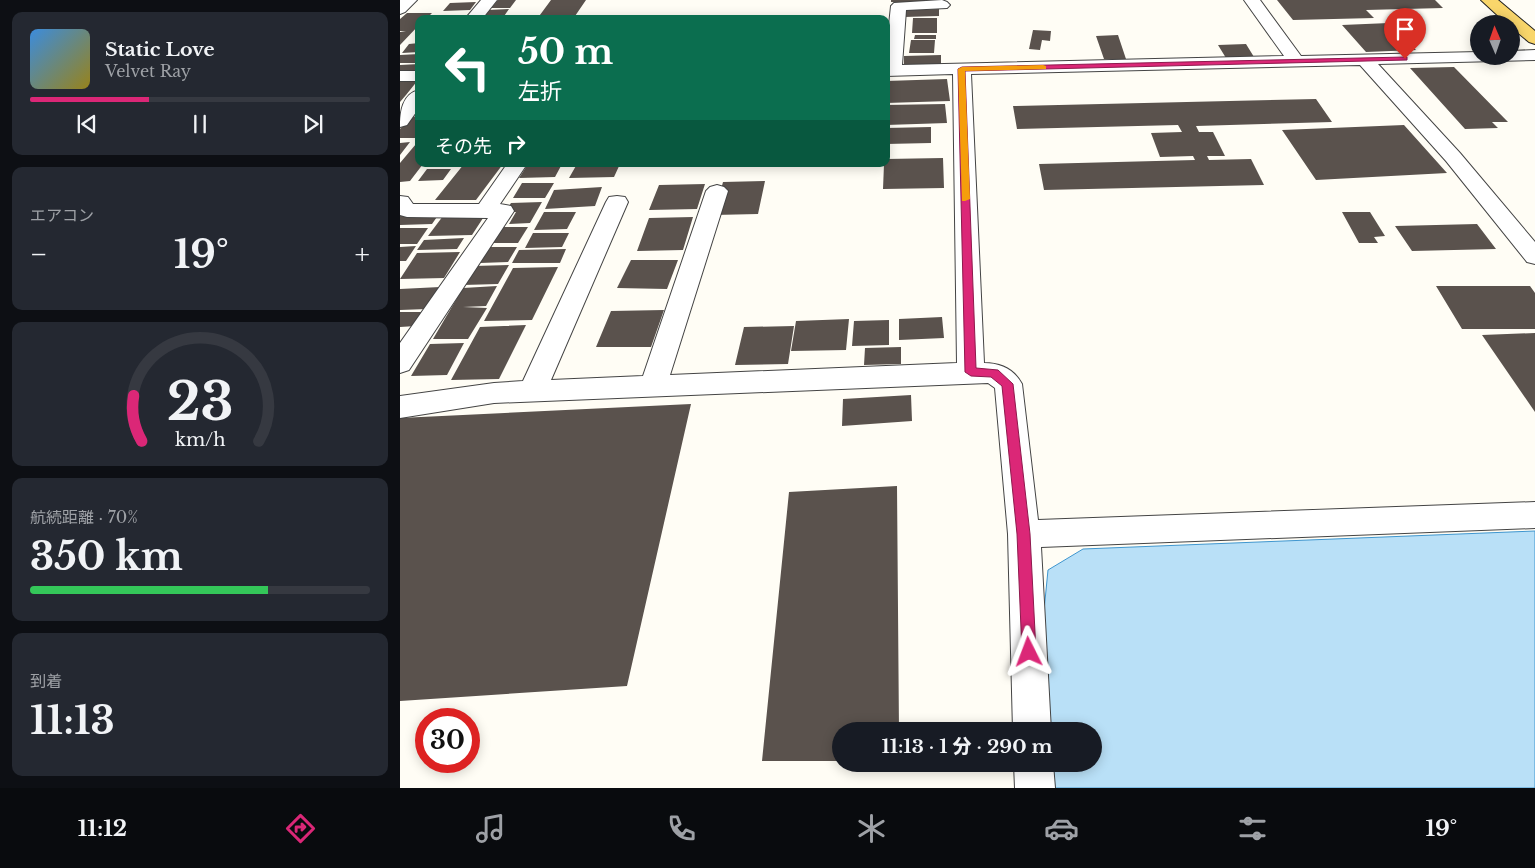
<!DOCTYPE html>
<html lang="ja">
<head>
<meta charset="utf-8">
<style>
	:root { --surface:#171b24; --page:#242831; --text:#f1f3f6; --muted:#9ea1a6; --line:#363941; --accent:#db2777 }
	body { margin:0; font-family:"Libre Baskerville","Noto Sans JP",serif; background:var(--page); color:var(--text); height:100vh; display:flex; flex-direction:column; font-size:19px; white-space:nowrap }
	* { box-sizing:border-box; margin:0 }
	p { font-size:16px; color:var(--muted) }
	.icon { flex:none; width:28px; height:28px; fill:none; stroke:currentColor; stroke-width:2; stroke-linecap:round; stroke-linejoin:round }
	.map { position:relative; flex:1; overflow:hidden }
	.details { display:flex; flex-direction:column; gap:12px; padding:12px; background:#0d0f14; width:400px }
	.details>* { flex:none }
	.banner { position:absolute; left:15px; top:15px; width:475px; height:152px; border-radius:10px; box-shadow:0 2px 12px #0003; background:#0b6e4f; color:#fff; overflow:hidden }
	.needle { width:32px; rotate:358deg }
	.fabs { position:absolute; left:1070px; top:15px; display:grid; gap:10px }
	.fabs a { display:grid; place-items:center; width:50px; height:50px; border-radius:50%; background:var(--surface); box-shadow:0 2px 12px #0003; font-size:25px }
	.speed { position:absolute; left:15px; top:708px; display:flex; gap:10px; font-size:25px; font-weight:700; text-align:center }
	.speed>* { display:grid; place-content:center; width:65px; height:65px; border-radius:50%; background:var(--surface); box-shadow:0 2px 12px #0003; line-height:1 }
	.speed .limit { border:8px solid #d22; background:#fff; color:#111 }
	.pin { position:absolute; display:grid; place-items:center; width:42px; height:42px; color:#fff; margin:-51px -21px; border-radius:50% 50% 50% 0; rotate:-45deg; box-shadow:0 0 5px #0007 }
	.pin .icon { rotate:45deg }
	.me { position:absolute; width:55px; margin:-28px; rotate:357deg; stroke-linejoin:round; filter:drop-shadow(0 0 4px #0008) }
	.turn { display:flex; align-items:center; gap:18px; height:105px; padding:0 20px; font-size:22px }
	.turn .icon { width:65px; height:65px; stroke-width:2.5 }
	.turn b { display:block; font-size:35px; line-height:42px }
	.then { display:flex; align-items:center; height:48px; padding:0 20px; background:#0003; gap:10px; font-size:19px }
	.big { font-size:38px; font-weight:800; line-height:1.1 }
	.details .tile { flex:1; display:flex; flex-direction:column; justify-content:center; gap:8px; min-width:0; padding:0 18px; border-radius:10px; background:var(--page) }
	.details .dial { align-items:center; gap:0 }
	.dial svg { height:130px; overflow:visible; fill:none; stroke:var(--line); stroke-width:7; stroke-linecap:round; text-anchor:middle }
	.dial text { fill:var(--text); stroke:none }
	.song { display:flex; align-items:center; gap:15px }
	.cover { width:60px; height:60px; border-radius:8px; background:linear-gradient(135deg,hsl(210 70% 55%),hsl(50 70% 35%)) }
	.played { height:5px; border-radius:2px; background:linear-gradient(90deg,var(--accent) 35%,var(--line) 35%) }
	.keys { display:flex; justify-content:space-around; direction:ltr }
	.heat { display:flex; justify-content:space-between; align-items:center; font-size:28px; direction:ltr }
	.charge { height:8px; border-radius:4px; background:linear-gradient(90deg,#34c759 70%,var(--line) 0) }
	.trip { position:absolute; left:432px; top:722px; width:270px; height:50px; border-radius:25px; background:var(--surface); box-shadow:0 2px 12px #0003; font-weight:800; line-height:50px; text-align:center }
	.menu { display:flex; height:80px; justify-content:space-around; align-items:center; background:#090b0e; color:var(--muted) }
	.menu .icon { width:35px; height:35px }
	.menu .current { color:var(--accent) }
	.menu b { font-size:22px; color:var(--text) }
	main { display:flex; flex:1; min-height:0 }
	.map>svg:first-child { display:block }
</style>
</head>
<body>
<main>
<section class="details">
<div class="tile">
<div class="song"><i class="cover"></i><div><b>Static Love</b><p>Velvet Ray</p></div></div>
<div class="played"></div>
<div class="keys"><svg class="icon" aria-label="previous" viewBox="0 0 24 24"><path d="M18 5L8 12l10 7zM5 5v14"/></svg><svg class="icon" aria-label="pause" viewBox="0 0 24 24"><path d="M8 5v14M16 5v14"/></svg><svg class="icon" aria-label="next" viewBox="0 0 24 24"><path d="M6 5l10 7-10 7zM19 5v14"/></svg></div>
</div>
<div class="tile"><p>エアコン</p>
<div class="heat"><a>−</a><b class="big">19°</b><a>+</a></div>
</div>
<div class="tile dial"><svg viewBox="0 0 100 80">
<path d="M14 69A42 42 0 1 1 86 69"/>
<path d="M14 69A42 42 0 0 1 9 41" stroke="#db2777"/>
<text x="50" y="56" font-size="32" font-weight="700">23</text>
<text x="50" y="72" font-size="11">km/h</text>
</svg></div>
<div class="tile"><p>航続距離 · 70%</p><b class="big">350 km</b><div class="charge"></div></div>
<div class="tile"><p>到着</p><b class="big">11:13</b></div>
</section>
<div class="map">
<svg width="1135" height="788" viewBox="0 0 1135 788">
	<rect width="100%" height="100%" fill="#fffdf5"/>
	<path fill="#b9e0f7" stroke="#3f96cf" d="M1135 531V788H655L653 764H694V731H651L642 631 648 570 683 549Z"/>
	<path fill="#5a524d" d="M98 0H116L110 8H91Z
		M151 0H186L173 19H137Z
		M491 0H525V2H491Z
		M877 0H1035L1043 8 966 10 974 18 893 20Z
		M76 2 70 10 43 11 50 3Z
		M109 9 102 19H82L88 10Z
		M539 9V16L504 17V10Z
		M7 13H32L26 19H19V25L0 45V32L6 31H0V19Z
		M513 18H537V33H512Z
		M989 23 1016 50 966 52 942 25Z
		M633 30 651 31 650 41 642 40 640 50 629 49Z
		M515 35H536V39H514Z
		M718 35 726 59H704L696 36Z
		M511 40H535L534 53H509Z
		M19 43V52L2 53 9 44Z
		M846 44 854 57 826 58 818 45Z
		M19 54V63H0V55Z
		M541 55V64H504V56Z
		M19 64V72L0 73V65Z
		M1054 67 1108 122H1092L1098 128 1065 129 1010 68Z
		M547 79 550 101 486 103V81Z
		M18 80 6 95 0 102V81Z
		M916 99 932 122 796 126 799 132H813L825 156H807L809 160 851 159 864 185 644 190 639 164 795 160 793 156 760 157 751 133 782 132 778 125 617 129 613 106Z
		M545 104 547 123 486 125V105Z
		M19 116V138H0V129L10 117Z
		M1004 125 1047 173 916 180 882 130Z
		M531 127V143L486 144V128Z
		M10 142 0 155V143Z
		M16 144H19V164H23L10 181 0 182V163Z
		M543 158 544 188 483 189 484 164H486V159Z
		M64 164H103L76 200H35Z
		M128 164H162L155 177 119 178Z
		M177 164H220L214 177 169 178Z
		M27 169H51L43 180 18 181Z
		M365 181 358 214 314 215 323 182Z
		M122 183H154L145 198H113Z
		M305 184 297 209 249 210 259 185Z
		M202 187 195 206 145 209 154 190Z
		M142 202 130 223 109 224 116 212H105L111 203Z
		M144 212H176L167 229 134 230Z
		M942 212H970L985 236 974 237 978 243H959Z
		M39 214 32 224 0 225V215Z
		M85 215 72 235 28 236 43 216Z
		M293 217 283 250 237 251 249 218Z
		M1077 224 1096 249 1012 251 995 226Z
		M99 227H128L118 243H89Z
		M0 228H28L17 244H0Z
		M133 233H169L162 247 125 248Z
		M64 238 57 249 17 250 24 240Z
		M16 246 6 261H0V247Z
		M90 247H117L108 262 80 263Z
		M166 249 160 263H112L119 250Z
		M60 252 44 278 0 279 17 253Z
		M231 260H278L267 289 217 288Z
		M109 265 98 284 63 285 74 266Z
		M158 267 132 320 84 321 113 268Z
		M97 286 86 306 63 307 87 308 68 339H33L63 288Z
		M1036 286H1130L1135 293V329H1062Z
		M40 287 27 309 0 310V289Z
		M264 310 251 347H196L211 311Z
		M0 312H25L16 326 0 327Z
		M542 317 544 338 499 340V319Z
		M449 319 446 350 391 351 396 321Z
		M489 320V345L452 346 454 321Z
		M126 325 99 379 51 380 80 327Z
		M394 326 388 364 335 365 344 327Z
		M1135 333V412L1082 335Z
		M64 343 47 375 11 376 30 344Z
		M501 347V364L464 365 465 348Z
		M511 395 512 421 442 426 443 399Z
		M291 404 227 686 0 701V418Z
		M497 486 499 731H441V761H362L389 492Z"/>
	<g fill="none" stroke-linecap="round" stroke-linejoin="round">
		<defs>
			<path id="minor" d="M0 0H17L5 12 0 14Z
				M81 0H97L82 19H65Z
				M542 0 547 2 550 5 547 8 506 10 502 65 884 56 844 0H860L901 56 1079 52V56H1111V51L1135 50V60L978 64 1060 153 1135 242V264L1127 262 1046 161 960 65 571 74 584 363C600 363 614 369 622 384L638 520 1135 502V528L641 547 651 731H613L608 534 595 388 588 383 94 403 0 418V396L94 383 123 381 206 202 209 197 217 196 225 197 228 202 151 380 243 376 306 191 310 187 317 185 324 187 328 191 270 375 557 363 553 74 486 76V53L491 6 494 3Z
				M0 71H19V81H0Z
				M19 90V108L7 125 0 127C0 112 2 94 19 90Z
				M107 164H127L100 204 111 206 114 211 9 370 0 373V343L88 218 7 217 0 215V196L8 197 13 204H79Z
				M614 764H653L655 788H615Z"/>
			<path id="primary" d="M1081 0H1098L1135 31V44L1129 42 1111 27V24H1107Z"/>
		</defs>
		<use href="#minor" stroke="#444" stroke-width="2"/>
		<use href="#primary" stroke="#222" stroke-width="2"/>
		<use href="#minor" fill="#fff" fill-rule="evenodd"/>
		<use href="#primary" fill="#f9d66b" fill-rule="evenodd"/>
	</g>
	<path fill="#db2777" stroke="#8e194d" d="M1005 57H1007V60L565 71 576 368 598 370 613 384 630 534 636 652 634 658 629 660 624 658 622 652 617 534 602 386 591 377 571 376 565 372 558 69 562 67Z"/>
	<path fill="#f59e0b" d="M643 65 646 66V69L565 71 570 199 565 201H562L558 69 562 67Z"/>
</svg>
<div class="fabs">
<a><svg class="needle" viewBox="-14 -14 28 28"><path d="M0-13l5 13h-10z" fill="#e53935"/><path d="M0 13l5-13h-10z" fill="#9ea1a6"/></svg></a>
</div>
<div class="speed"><div class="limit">30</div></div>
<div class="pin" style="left:1005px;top:59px;background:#d93025"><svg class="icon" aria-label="arrive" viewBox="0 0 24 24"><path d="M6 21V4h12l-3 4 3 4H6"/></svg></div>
<svg class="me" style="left:629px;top:652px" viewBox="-20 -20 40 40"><path d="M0-17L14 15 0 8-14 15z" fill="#db2777" stroke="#fff" stroke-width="4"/></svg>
<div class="trip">11:13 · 1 分 · 290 m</div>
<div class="banner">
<div class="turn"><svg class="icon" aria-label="left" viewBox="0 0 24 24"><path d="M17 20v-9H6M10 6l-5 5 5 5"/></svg><div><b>50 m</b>左折</div></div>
<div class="then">その先<svg class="icon" aria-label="right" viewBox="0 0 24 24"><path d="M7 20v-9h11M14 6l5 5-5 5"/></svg></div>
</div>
</div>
</main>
<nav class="menu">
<b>11:12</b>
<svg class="icon current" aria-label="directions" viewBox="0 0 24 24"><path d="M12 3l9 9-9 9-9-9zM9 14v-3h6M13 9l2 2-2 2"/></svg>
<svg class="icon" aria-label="music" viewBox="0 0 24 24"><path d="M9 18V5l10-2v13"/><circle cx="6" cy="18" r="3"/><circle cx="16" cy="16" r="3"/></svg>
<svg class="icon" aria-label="phone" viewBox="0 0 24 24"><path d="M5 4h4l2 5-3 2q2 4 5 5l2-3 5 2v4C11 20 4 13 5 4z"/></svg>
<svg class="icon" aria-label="climate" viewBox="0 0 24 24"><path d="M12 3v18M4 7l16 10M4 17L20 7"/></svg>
<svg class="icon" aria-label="car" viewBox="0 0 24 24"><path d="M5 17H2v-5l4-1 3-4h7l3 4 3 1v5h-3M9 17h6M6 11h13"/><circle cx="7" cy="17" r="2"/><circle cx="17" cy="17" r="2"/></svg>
<svg class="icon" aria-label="filters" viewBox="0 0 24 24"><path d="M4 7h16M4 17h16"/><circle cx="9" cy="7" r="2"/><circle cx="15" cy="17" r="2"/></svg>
<b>19°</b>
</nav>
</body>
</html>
